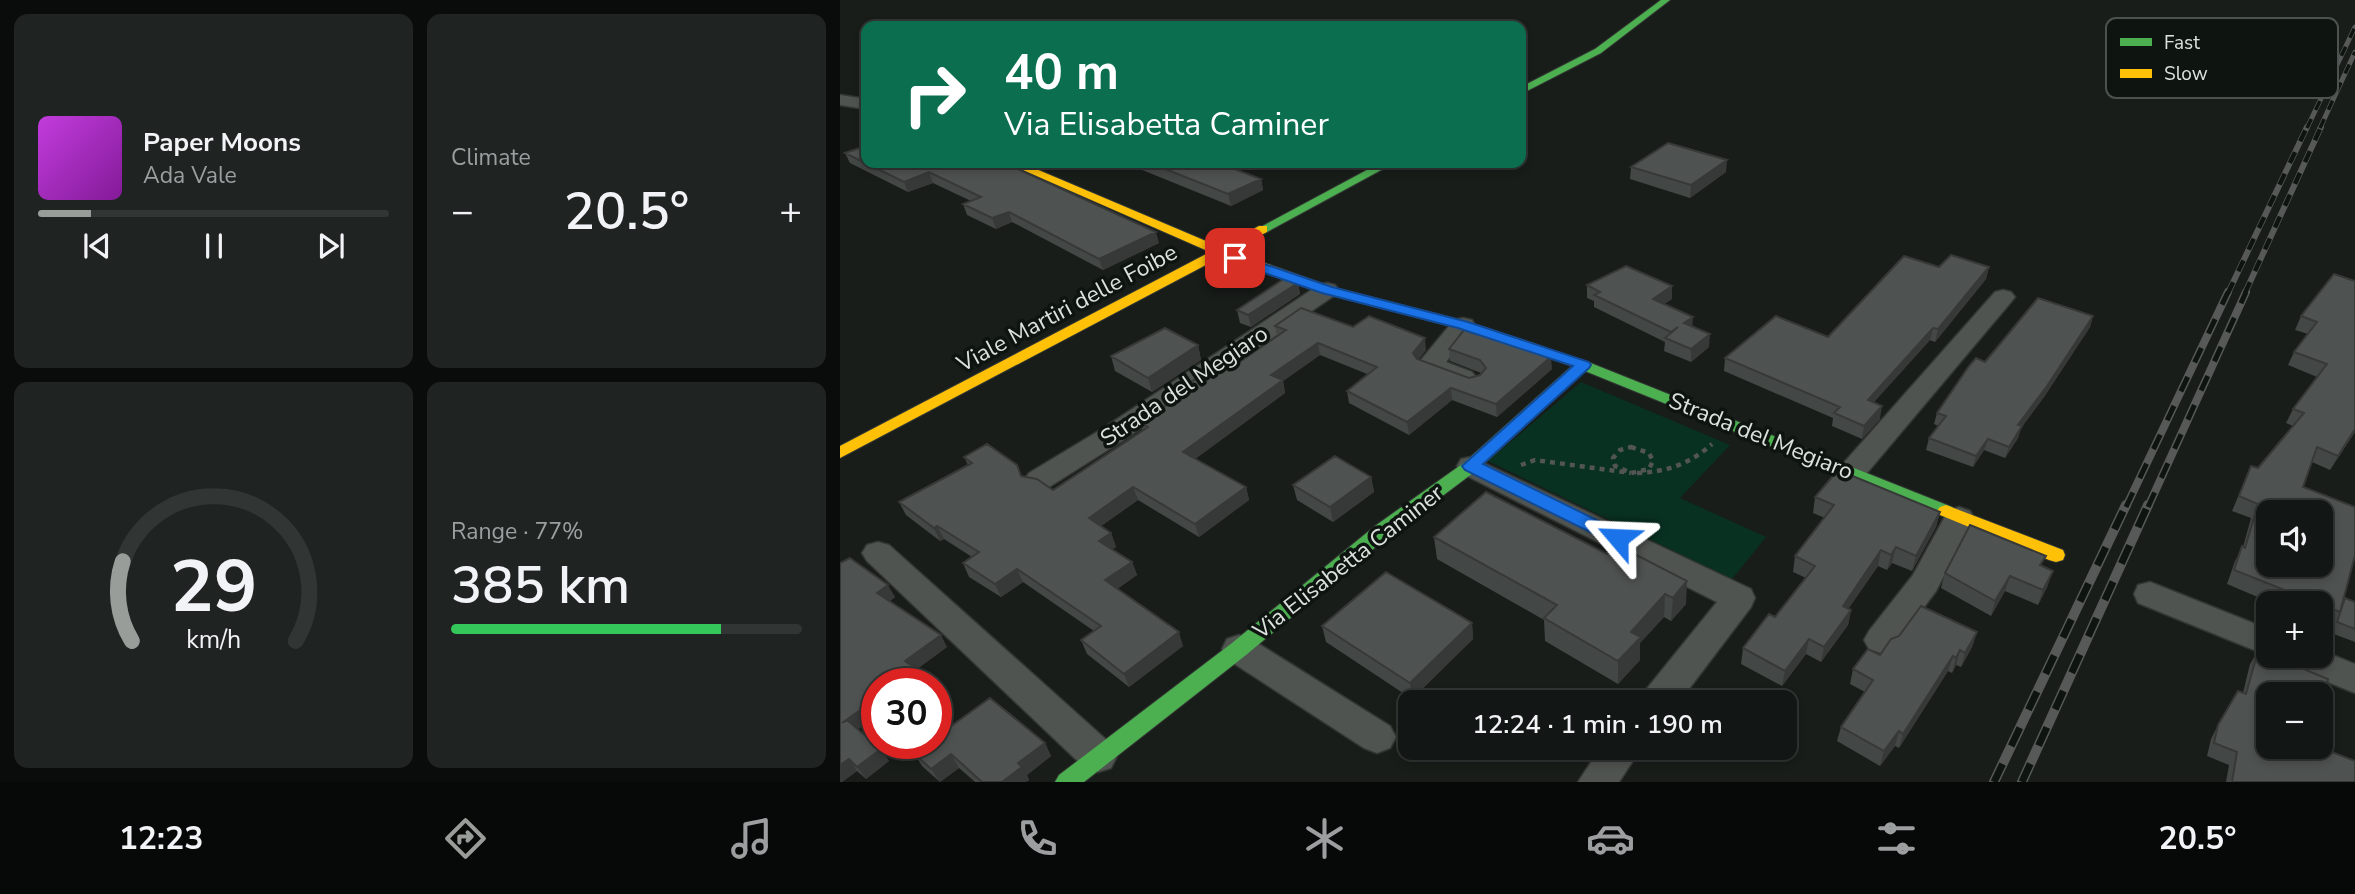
<!DOCTYPE html>
<html lang="en">
<head>
<meta charset="utf-8">
<style>
	:root { --surface:#121614; --page:#1f2322; --text:#f1f3f6; --muted:#9c9fa0; --line:#313534; --accent:#989d9a }
	body { margin:0; font-family:"Nunito Sans",sans-serif; background:var(--page); color:var(--text); height:100vh; display:flex; flex-direction:column; font-size:26px; white-space:nowrap }
	* { box-sizing:border-box; margin:0 }
	p { font-size:23px; color:var(--muted) }
	.icon { flex:none; width:38px; height:38px; fill:none; stroke:currentColor; stroke-width:2; stroke-linecap:round; stroke-linejoin:round }
	.map { position:relative; flex:1; overflow:hidden }
	.side { display:flex; flex-direction:column; gap:14px; padding:14px; background:#0a0c0b; width:840px }
	.side>* { flex:none }
	.guide { position:absolute; left:21px; top:21px; width:665px; height:147px; border-radius:14px; box-shadow:0 4px 10px #0003,0 0 0 2px var(--line); background:#0b6e4f; color:#fff; overflow:hidden }
	.controls { position:absolute; left:1416px; top:500px; display:grid; gap:14px }
	.controls a { display:grid; place-items:center; width:77px; height:77px; border-radius:14px; background:var(--surface); box-shadow:0 4px 10px #0003,0 0 0 2px var(--line); font-size:35px }
	.speed { position:absolute; left:21px; top:668px; display:flex; gap:14px; font-size:35px; font-weight:700; text-align:center }
	.speed>* { display:grid; place-content:center; width:91px; height:91px; border-radius:50%; background:var(--surface); box-shadow:0 4px 10px #0003,0 0 0 2px var(--line); line-height:1 }
	.speed .limit { border:10px solid #d22; background:#fff; color:#111 }
	.pin { position:absolute; display:grid; place-items:center; width:60px; height:60px; color:#fff; margin:-30px; border-radius:14px; box-shadow:0 4px 10px #0006 }
	.me { position:absolute; width:77px; margin:-38px; rotate:296deg; stroke-linejoin:round; filter:drop-shadow(0 0 5px #0008) }
	.turn { display:flex; align-items:center; gap:24px; height:147px; padding:0 28px; font-size:32px }
	.turn .icon { width:91px; height:91px; stroke-width:2.5 }
	.turn b { display:block; font-size:49px; line-height:60px }
	.big { font-size:52px; font-weight:600; line-height:1.1 }
	.side .widget { flex:1; display:flex; flex-direction:column; justify-content:center; gap:10px; min-width:0; padding:0 24px; border-radius:14px; background:var(--page) }
	.side .dial { align-items:center; gap:0 }
	.dial svg { height:182px; overflow:visible; fill:none; stroke:var(--line); stroke-width:7; stroke-linecap:round; text-anchor:middle }
	.dial text { fill:var(--text); stroke:none }
	.song { display:flex; align-items:center; gap:21px }
	.cover { width:84px; height:84px; border-radius:10px; background:linear-gradient(135deg,hsl(290 70% 55%),hsl(290 70% 35%)) }
	.played { height:7px; border-radius:4px; background:linear-gradient(90deg,var(--accent) 15%,var(--line) 15%) }
	.keys { display:flex; justify-content:space-around; direction:ltr }
	.heat { display:flex; justify-content:space-between; align-items:center; font-size:38px; direction:ltr }
	.charge { height:10px; border-radius:5px; background:linear-gradient(90deg,#34c759 77%,var(--line) 0) }
	.side .tiles { flex:1; display:grid; gap:14px; grid-template-columns:repeat(2,1fr) }
	.trip { position:absolute; left:558px; top:690px; width:399px; height:70px; border-radius:14px; background:var(--surface); box-shadow:0 4px 10px #0003,0 0 0 2px var(--line); font-weight:600; line-height:70px; text-align:center }
	.dock { display:flex; height:112px; justify-content:space-around; align-items:center; background:#070908; color:var(--muted) }
	.dock .icon { width:49px; height:49px }
	.dock .selected { color:var(--accent) }
	.dock b { font-size:32px; color:var(--text) }
	main { display:flex; flex:1; min-height:0 }
	.map>svg:first-child { display:block }
</style>
</head>
<body>
<main>
<section class="side">
<div class="tiles">
<div class="widget">
<div class="song"><i class="cover"></i><div><b>Paper Moons</b><p>Ada Vale</p></div></div>
<div class="played"></div>
<div class="keys"><svg class="icon" aria-label="previous" viewBox="0 0 24 24"><path d="M18 5L8 12l10 7zM5 5v14"/></svg><svg class="icon" aria-label="pause" viewBox="0 0 24 24"><path d="M8 5v14M16 5v14"/></svg><svg class="icon" aria-label="next" viewBox="0 0 24 24"><path d="M6 5l10 7-10 7zM19 5v14"/></svg></div>
</div>
<div class="widget"><p>Climate</p>
<div class="heat"><a>−</a><b class="big">20.5°</b><a>+</a></div>
</div>
<div class="widget dial"><svg viewBox="0 0 100 80">
<path d="M14 69A42 42 0 1 1 86 69"/>
<path d="M14 69A42 42 0 0 1 10 34" stroke="#989d9a"/>
<text x="50" y="56" font-size="32" font-weight="700">29</text>
<text x="50" y="72" font-size="11">km/h</text>
</svg></div>
<div class="widget"><p>Range · 77%</p><b class="big">385 km</b><div class="charge"></div></div>
</div>
</section>
<div class="map">
<svg width="1515" height="782" viewBox="0 0 1515 782">
	<rect width="100%" height="100%" fill="#181d1a"/>
	<path fill="#083122" d="M741 382 890 445 840 498 926 537 892 579 648 461Z"/>
	<g fill="none" stroke-linecap="round" stroke-linejoin="round">
		<defs>
			<path id="street" d="M0 95 26 99V109L0 105Z
				M487 283 495 285 499 290 495 295 282 441 209 487 199 490 189 487 184 480 189 473 262 429 479 285Z
				M1163 290 1171 292 1175 297 1171 302 1021 480 1011 483 1001 480 997 473 1001 466 1155 292Z
				M623 318 632 320 635 325 606 362 632 372 636 377 632 382 623 385 581 370 577 365 581 360 614 320Z
				M631 457 911 589 915 598 911 607 839 702H800L805 691 877 602 621 473 617 466 621 459Z
				M1119 507 1130 511 1134 518 1096 591 1053 649 1041 653 1029 649 1024 640 1029 631 1073 575 1108 511Z
				M38 542 49 545 271 744 277 756 271 768 258 772 245 768 27 561 22 553 27 545Z
				M1310 582 1428 629 1429 656 1298 603 1294 594 1298 585Z
				M399 635 411 639 550 726 556 737 550 748 537 753 524 748 387 659 382 649 387 639Z
				M1480 650 1515 664V693L1448 666 1443 656H1480Z
				M761 747H802L779 782H738Z"/>
			<path id="fast" d="M821 0H830L761 53 681 94V87L755 49Z
				M540 163H554L427 232H419L417 229Z
				M699 346 748 362 1112 507 1115 511 1112 515H1100L745 371 637 470 549 536 406 655 244 782H215L219 775 392 643 535 526 625 462 732 366 694 353 692 350Z"/>
			<path id="slow" d="M167 163H182L380 247 419 226H427V232L391 251 492 287 628 322 704 347 706 350 704 353H694L618 328 482 293 381 257 0 458V446L370 252Z
				M1106 505 1223 550 1225 555 1223 560 1216 562 1209 560 1100 515 1097 511 1100 507Z"/>
		</defs>
		<use href="#street" stroke="#333734" stroke-width="3"/>
		<use href="#fast" stroke="#333734" stroke-width="2"/>
		<use href="#slow" stroke="#333734" stroke-width="2"/>
		<path stroke="#525554" stroke-width="4.5" stroke-dasharray="5 5" stroke-linecap="butt" d="M791 447 809 453 813 461 809 469 791 473 775 466 773 458 780 450Z
			M681 465 695 460 791 473
			M797 473C826 472 850 464 872 444"/>
		<use href="#street" fill="#505451" fill-rule="evenodd"/>
		<use href="#fast" fill="#4caf50" fill-rule="evenodd"/>
		<use href="#slow" fill="#ffc107" fill-rule="evenodd"/>
		<defs>
			<path id="rail-far3" d="M1467 128 1515 27
				M1480 128 1515 52"/>
			<path id="rail-far2" d="M1388 293 1467 127
				M1405 293 1481 127"/>
			<path id="rail-far1" d="M1286 507 1388 292
				M1308 507 1406 292"/>
			<path id="rail" d="M1154 782 1286 505
				M1182 782 1308 505"/>
		</defs>
		<use href="#rail-far3" stroke="#565957" stroke-width="5"/>
		<use href="#rail-far2" stroke="#565957" stroke-width="6"/>
		<use href="#rail-far1" stroke="#565957" stroke-width="8"/>
		<use href="#rail" stroke="#565957" stroke-width="10"/>
		<use href="#rail-far3" stroke="#0e1511" stroke-width="3.5" stroke-dasharray="10" stroke-linecap="butt"/>
		<use href="#rail-far2" stroke="#0e1511" stroke-width="4.5" stroke-dasharray="12" stroke-linecap="butt"/>
		<use href="#rail-far1" stroke="#0e1511" stroke-width="5" stroke-dasharray="16" stroke-linecap="butt"/>
		<use href="#rail" stroke="#0e1511" stroke-width="7" stroke-dasharray="20" stroke-linecap="butt"/>
	</g>
	<path fill="#434745" d="M5 153 26 163H165L319 243 263 270 172 222 156 229 127 215 123 204 131 201 93 183 68 192 10 163Z
		M285 163H379L421 179 423 190 391 206Z
		M791 167 886 172 850 198 790 179Z
		M1099 267H1149L1146 279 1095 342 1090 340 1034 402 1040 419 1022 439 992 426 993 418 884 371 885 358 988 337Z
		M1494 274 1515 432 1490 470 1472 462 1463 487 1515 507V560L1514 559 1504 599 1515 602V642L1491 633 1494 623 1491 627 1480 623V604H1434L1387 584 1395 561 1403 547 1411 518 1392 511 1411 466 1418 468 1453 426 1446 423 1453 409 1477 377 1448 365 1454 352 1468 334 1455 330 1461 316Z
		M458 283 460 294 411 327 400 323 397 310Z
		M747 285 832 299 824 304 852 327 869 347 851 362 824 351 825 342 754 307V301L747 298Z
		M1253 316 1250 327 1204 397 1181 428 1178 438 1165 458 1144 450 1133 467 1086 450 1089 438 1098 426 1094 424 1097 413 1145 362Z
		M435 326 513 327 586 350 578 360 629 378 640 375 641 373 610 361 609 349 712 369 657 417 612 400 569 435 509 403 507 391 527 374 480 355 443 381 445 393 355 459 406 487 409 500 359 537 298 500 261 526 271 533 276 547 272 549 292 562 297 575 277 589 343 646 289 687 247 654 241 640 254 631 183 582 161 597 129 577 123 563 132 557 104 539 100 541 66 515 59 502 128 465 124 457 181 476 213 490 303 431 300 423 335 399 333 394 389 364 398 363 437 336Z
		M358 345 361 360 312 392 275 371 271 356Z
		M531 477 534 492 493 522 457 500 453 485Z
		M646 492 846 604 831 621 824 617 800 643V660L778 684 705 641 704 620 597 559 594 537Z
		M975 497 1100 512 1096 527 1072 571 1052 563 1047 570 1038 566 1008 609 1011 610 1008 625 981 662 966 654 942 686 901 664 903 648 935 617 966 578 953 572 955 556 985 518 973 513Z
		M0 563 55 597 50 601 107 647 77 669 84 681 79 684H37L18 730 41 749 49 761 26 779 17 771 2 782H0Z
		M1203 566 1208 585 1198 605 1165 591 1151 616 1101 588 1105 573Z
		M632 623 633 639 572 699 486 642 482 626Z
		M1137 632 1132 647 1121 667 1116 665 1112 673 1108 671 1059 748 1055 746 1040 766 997 741 1001 727 1025 692 1010 684 1013 669 1040 655Z
		M1418 651 1428 747 1515 782H1386L1389 765 1367 756 1371 739 1378 725 1403 693 1410 664Z
		M205 743 211 756 187 775 189 780 186 782H135L119 768 100 782 82 766 74 753Z"/>
	<path fill="#373938" d="M887 160 886 172 850 198 851 185Z
		M89 172 93 183 68 192 64 182Z
		M421 179 423 190 391 206 388 194Z
		M169 212 172 222 156 229 152 218Z
		M316 232 319 243 263 270 259 259Z
		M1149 267 1146 279 1095 342 1098 329Z
		M458 283 460 294 411 327 408 315Z
		M832 286V299L812 311 813 299Z
		M1253 316 1250 327 1204 397 1181 428 1178 438 1165 458 1169 447 1178 425Z
		M853 317 852 330 844 323Z
		M1093 328 1090 340 1025 412 1028 400Z
		M870 334 869 347 851 362V349Z
		M585 338 586 350 574 365 573 353Z
		M478 343 480 355 443 381 445 393 347 465 343 452 431 375Z
		M358 345 361 360 312 392 308 378Z
		M711 357 712 369 657 417 656 404Z
		M611 388 612 400 569 435 567 422Z
		M1042 406 1040 419 1022 439 1024 426Z
		M1515 429V432L1490 470 1498 456Z
		M1148 439 1144 450 1133 467 1136 456Z
		M531 477 534 492 493 522 490 507Z
		M293 487 298 500 254 531 249 518Z
		M406 487 409 500 359 537 355 524Z
		M1100 512 1096 527 1072 571 1076 556Z
		M97 526 104 539 100 541 94 528Z
		M271 533 276 547 264 555 259 541Z
		M1056 547 1052 563 1047 570 1051 555Z
		M1041 550 1038 566 1000 621 1003 606Z
		M292 562 297 575 270 594 265 580Z
		M177 569 183 582 161 597 155 584Z
		M1213 571 1208 585 1198 605 1203 590Z
		M1170 576 1165 591 1151 616 1155 601Z
		M847 581 846 604 831 621 833 598Z
		M48 585 55 597 44 604 37 593Z
		M825 594 824 617 800 643V660L778 684V661L791 632Z
		M1011 610 1008 625 981 662 984 647Z
		M632 623 633 639 572 699 570 683Z
		M339 632 343 646 289 687 284 674Z
		M1137 632 1132 647 1121 667 1125 653Z
		M101 635 107 647 77 669 84 681 79 684H56L65 661Z
		M969 639 966 654 942 686 945 671Z
		M1120 650 1116 665 1112 673 1116 658Z
		M1113 656 1108 671 1059 748 1063 734Z
		M37 698V716L10 735 2 723Z
		M1059 731 1055 746 1040 766 1044 751Z
		M205 743 211 756 187 775 189 780 186 782H162L178 763Z
		M41 749 49 761 26 779 17 767Z
		M111 754 119 768 100 782 91 769Z
		M9 759 17 771 2 782H0V765Z"/>
	<path fill="#4e5250" stroke="#373938" stroke-width="2" fill-rule="evenodd" d="M828 143 887 160 851 185 791 167Z
		M26 146V163H165L316 232 259 259 169 212 152 218 123 204 141 197 89 172 64 182 5 153Z
		M310 163H379L421 179 388 194Z
		M1111 255 1149 267 1098 329 1093 328 1028 400 1042 406 1024 426 994 413 1000 407 885 358 936 316 988 337 1064 256 1099 267Z
		M786 266 832 286 813 299 853 317 844 323 870 334 851 349 825 338 838 327 831 332 754 295 760 292 747 285Z
		M1494 274 1515 281V429L1498 456 1477 447 1463 487 1515 507V555L1500 612 1394 570 1402 546 1405 548 1418 504 1399 496 1411 466 1418 468 1464 413 1453 409 1487 364 1454 352 1477 322 1461 316ZM1428 513H1480V565H1428Z
		M445 278 458 283 408 315 397 310Z
		M1198 298 1253 316 1207 386 1178 425 1182 426 1169 447 1148 439 1136 456 1089 438 1106 416 1097 413 1129 366 1136 358 1145 362Z
		M461 308 513 327 529 316 585 338 573 353 577 359 629 378 640 375 646 368 640 360 609 349 624 330 711 357 656 404 611 388 567 422 507 391 537 367 478 343 431 375 443 380 343 452 406 487 355 524 293 487 249 518 271 533 259 541 292 562 265 580 339 632 284 674 241 640 261 626 177 569 155 584 123 563 139 552 97 526 94 528 59 502 132 463 124 457 147 444 177 465 181 476 197 479 213 490 308 427 300 423 338 397 333 394 383 361 389 364 393 362 398 363 446 330 435 326Z
		M325 328 358 345 308 378 271 356Z
		M495 456 531 477 490 507 453 485Z
		M998 470 1100 512 1076 556 1056 547 1051 555 1041 550 1003 606 1011 610 984 647 969 639 945 671 903 648 929 614 935 617 975 566 955 556 994 505 975 497Z
		M646 492 767 554 777 545 847 581 833 598 825 594 791 632 801 637 778 661 704 618 717 605 594 537Z
		M1130 525 1206 556 1200 565 1213 571 1203 590 1170 576 1155 601 1105 573Z
		M10 558 48 585 37 593 101 635 65 661 77 669 56 684H37V698L2 723 7 720 41 749 17 767 9 759 0 765V563Z
		M546 572 632 623 570 683 482 626Z
		M1505 598 1515 602V629L1497 622Z
		M1081 606 1137 632 1125 653 1120 650 1116 658 1113 656 1063 734 1059 731 1044 751 1001 727 1033 680 1013 669 1028 649 1040 655 1051 639 1059 636Z
		M1418 651 1428 655V656H1432L1488 679 1480 714V695H1428V747H1479L1515 761V782H1392L1397 752 1374 743 1378 725 1398 691 1406 694Z
		M150 698 205 743 178 763 182 767 162 782H142L111 754 91 769 74 753 86 744H96V737Z"/>
	<path fill="#1a73e8" stroke="#114b97" stroke-width="2" d="M395 254 492 287 628 322 749 362 751 365 749 368 643 464 785 534 788 538 785 543H772L625 470 622 466 733 366 618 328 482 293 390 261V255Z"/>
	<g text-anchor="middle" dominant-baseline="central" stroke-width="7" stroke-linejoin="round" paint-order="stroke">
		<g font-size="23" fill="#dde2df" stroke="#0e1511">
			<text transform="translate(227 308) rotate(-28)">Viale Martiri delle Foibe</text>
			<text transform="translate(344 386) rotate(-34)">Strada del Megiaro</text>
			<text transform="translate(921 436) rotate(22)">Strada del Megiaro</text>
			<text transform="translate(508 562) rotate(-38)">Via Elisabetta Caminer</text>
		</g>
	</g>
	<rect x="1266" y="18" width="232" height="80" rx="10" fill="#0e1511" stroke="#4c524f" stroke-width="2"/>
	<rect x="1280" y="38" width="32" height="8" fill="#4caf50"/>
	<rect x="1280" y="69" width="32" height="9" fill="#ffc107"/>
	<g font-size="19" fill="#dde2df">
		<text x="1324" y="49">Fast</text>
		<text x="1324" y="80">Slow</text>
	</g>
</svg>
<div class="controls">
<a><svg class="icon" aria-label="sound" viewBox="0 0 24 24"><path d="M4 9h4l5-4v14l-5-4H4zM17 9q2 3 0 6"/></svg></a>
<a>+</a>
<a>−</a>
</div>
<div class="speed"><div class="limit">30</div></div>
<div class="pin" style="left:395px;top:258px;background:#d93025"><svg class="icon" aria-label="arrive" viewBox="0 0 24 24"><path d="M6 21V4h12l-3 4 3 4H6"/></svg></div>
<svg class="me" style="left:778px;top:538px" viewBox="-20 -20 40 40"><path d="M0-17L14 15 0 8-14 15z" fill="#1a73e8" stroke="#fff" stroke-width="4"/></svg>
<div class="trip">12:24 · 1 min · 190 m</div>
<div class="guide">
<div class="turn"><svg class="icon" aria-label="right" viewBox="0 0 24 24"><path d="M7 20v-9h11M14 6l5 5-5 5"/></svg><div><b>40 m</b>Via Elisabetta Caminer</div></div>
</div>
</div>
</main>
<nav class="dock">
<b>12:23</b>
<svg class="icon selected" aria-label="directions" viewBox="0 0 24 24"><path d="M12 3l9 9-9 9-9-9zM9 14v-3h6M13 9l2 2-2 2"/></svg>
<svg class="icon" aria-label="music" viewBox="0 0 24 24"><path d="M9 18V5l10-2v13"/><circle cx="6" cy="18" r="3"/><circle cx="16" cy="16" r="3"/></svg>
<svg class="icon" aria-label="phone" viewBox="0 0 24 24"><path d="M5 4h4l2 5-3 2q2 4 5 5l2-3 5 2v4C11 20 4 13 5 4z"/></svg>
<svg class="icon" aria-label="climate" viewBox="0 0 24 24"><path d="M12 3v18M4 7l16 10M4 17L20 7"/></svg>
<svg class="icon" aria-label="car" viewBox="0 0 24 24"><path d="M5 17H2v-5l4-1 3-4h7l3 4 3 1v5h-3M9 17h6M6 11h13"/><circle cx="7" cy="17" r="2"/><circle cx="17" cy="17" r="2"/></svg>
<svg class="icon" aria-label="filters" viewBox="0 0 24 24"><path d="M4 7h16M4 17h16"/><circle cx="9" cy="7" r="2"/><circle cx="15" cy="17" r="2"/></svg>
<b>20.5°</b>
</nav>
</body>
</html>
